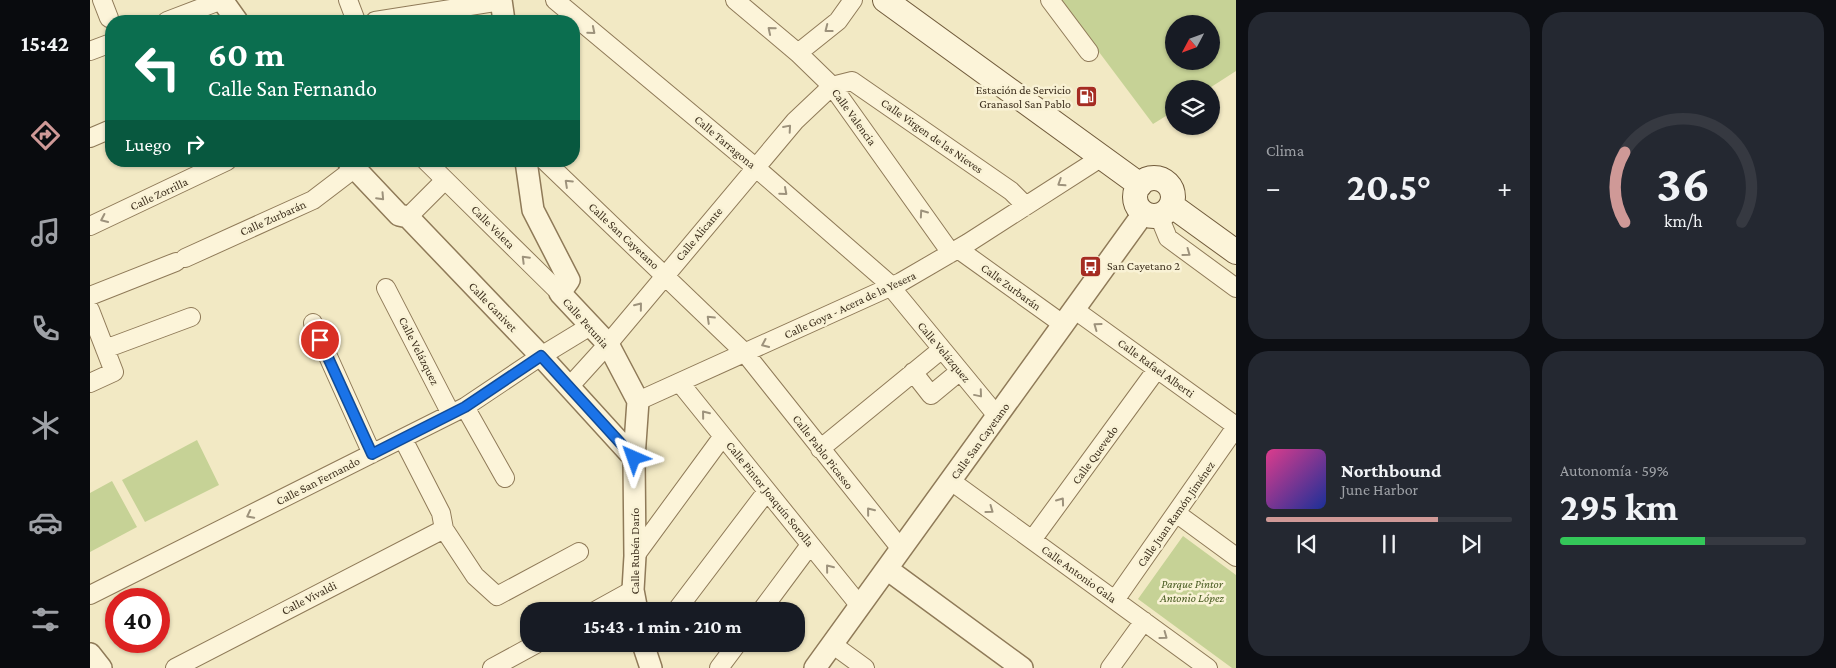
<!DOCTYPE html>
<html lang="es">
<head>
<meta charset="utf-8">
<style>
	:root { --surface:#171b24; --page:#242831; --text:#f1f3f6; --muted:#9ea1a6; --line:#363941; --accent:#cf9997 }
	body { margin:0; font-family:"Crimson Pro",serif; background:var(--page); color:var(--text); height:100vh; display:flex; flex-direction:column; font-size:19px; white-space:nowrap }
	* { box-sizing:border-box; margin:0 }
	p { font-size:16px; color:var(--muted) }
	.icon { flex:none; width:28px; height:28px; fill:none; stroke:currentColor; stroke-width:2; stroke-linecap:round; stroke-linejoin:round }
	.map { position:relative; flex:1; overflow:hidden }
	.sheet { display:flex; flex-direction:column; gap:12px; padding:12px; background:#0d0f14; width:600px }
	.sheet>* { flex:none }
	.top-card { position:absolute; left:15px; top:15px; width:475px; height:152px; border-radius:20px; box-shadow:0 1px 4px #0004; background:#0b6e4f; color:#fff; overflow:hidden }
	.needle { width:32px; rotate:229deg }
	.controls { position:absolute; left:1075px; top:15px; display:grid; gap:10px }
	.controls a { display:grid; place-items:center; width:55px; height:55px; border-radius:50%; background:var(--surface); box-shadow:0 1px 4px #0004; font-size:25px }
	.speed { position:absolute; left:15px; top:588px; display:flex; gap:10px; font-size:25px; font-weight:700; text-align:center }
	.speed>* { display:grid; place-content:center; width:65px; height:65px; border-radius:50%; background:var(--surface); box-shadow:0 1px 4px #0004; line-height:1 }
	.speed .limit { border:8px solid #d22; background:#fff; color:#111 }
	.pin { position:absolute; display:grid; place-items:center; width:42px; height:42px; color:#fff; margin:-21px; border:2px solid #fff; border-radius:50%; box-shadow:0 1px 5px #0007 }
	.me { position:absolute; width:55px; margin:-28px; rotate:317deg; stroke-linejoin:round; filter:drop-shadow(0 0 4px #0008) }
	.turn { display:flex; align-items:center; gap:18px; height:105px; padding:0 20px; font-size:22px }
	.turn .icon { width:65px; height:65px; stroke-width:2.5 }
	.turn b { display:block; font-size:35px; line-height:42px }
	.then { display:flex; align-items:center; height:48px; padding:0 20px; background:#0003; gap:10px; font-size:19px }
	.big { font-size:38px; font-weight:700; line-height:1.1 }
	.sheet .card { flex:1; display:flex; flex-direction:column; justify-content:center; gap:8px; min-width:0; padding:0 18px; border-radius:20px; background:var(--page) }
	.sheet .dial { align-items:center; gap:0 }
	.dial svg { height:130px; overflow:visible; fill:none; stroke:var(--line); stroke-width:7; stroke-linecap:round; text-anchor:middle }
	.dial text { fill:var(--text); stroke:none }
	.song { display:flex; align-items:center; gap:15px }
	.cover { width:60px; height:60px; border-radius:8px; background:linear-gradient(135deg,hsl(330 70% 55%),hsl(230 70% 35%)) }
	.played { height:5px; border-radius:2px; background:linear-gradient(90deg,var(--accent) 70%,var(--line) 70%) }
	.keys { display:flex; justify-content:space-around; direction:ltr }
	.heat { display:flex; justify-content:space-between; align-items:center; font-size:28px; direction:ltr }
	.charge { height:8px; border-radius:4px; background:linear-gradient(90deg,#34c759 59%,var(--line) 0) }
	.sheet .tiles { flex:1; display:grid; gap:12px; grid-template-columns:repeat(2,1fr) }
	.trip { position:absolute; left:430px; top:602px; width:285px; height:50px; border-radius:20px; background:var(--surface); box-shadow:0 1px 4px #0004; font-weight:700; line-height:50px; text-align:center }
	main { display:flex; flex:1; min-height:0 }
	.menu { display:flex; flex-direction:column; width:90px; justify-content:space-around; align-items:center; background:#090b0e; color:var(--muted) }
	.menu .icon { width:35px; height:35px }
	.menu .selected { color:var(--accent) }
	.menu b { font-size:22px; color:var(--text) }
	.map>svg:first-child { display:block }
</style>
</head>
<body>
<main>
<nav class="menu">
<b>15:42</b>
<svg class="icon selected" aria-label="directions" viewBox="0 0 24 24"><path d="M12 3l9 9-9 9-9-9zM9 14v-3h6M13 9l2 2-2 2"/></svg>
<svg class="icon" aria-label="music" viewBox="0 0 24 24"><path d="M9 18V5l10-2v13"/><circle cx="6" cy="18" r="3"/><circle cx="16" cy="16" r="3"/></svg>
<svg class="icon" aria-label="phone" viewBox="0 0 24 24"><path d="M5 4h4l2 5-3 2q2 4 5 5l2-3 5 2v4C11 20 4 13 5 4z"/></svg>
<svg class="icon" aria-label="climate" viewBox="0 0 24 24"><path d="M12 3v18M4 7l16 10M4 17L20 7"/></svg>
<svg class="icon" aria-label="car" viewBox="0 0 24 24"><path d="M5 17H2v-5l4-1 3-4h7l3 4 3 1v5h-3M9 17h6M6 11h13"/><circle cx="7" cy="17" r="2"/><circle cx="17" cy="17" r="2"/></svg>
<svg class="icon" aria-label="filters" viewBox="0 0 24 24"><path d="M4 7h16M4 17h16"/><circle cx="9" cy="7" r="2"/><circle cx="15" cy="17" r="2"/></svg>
</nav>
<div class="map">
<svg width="1146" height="668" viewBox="0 0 1146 668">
	<rect width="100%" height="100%" fill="#f2e9c4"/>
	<path fill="#c6d296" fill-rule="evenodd" d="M970 0H1146V71L1118 89H1084V111L1063 124ZM1084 24H1121V61H1084Z
		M107 440 129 485 55 522 32 480Z
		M22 481 47 527 0 552V493Z
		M1093 536 1146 575V668H1142L1048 599Z"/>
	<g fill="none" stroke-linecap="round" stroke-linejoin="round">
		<defs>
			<path id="minor" d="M12 0 19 18
				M258 0 266 21
				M465 0 665 167 796 281 908 417
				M645 0 708 53 742 86 861 253
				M960 0 999 52
				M77 21 132 0
				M285 21 411 1
				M0 51 21 43
				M708 53 748 21 763 0
				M0 138 21 129
				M336 161 470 293
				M455 161 655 353 811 549
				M1069 216 1078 238 1146 288
				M318 217 355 180
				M0 226 137 161
				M868 249 974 325
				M95 258 223 200 265 168
				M296 288 361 414
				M0 296 86 262
				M0 310 24 372 0 383
				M985 310 1146 426
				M223 323 282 454
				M15 349 101 317
				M823 372 841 395 870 371
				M590 383 770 606
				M479 387 518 344 705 121 742 86 762 81 921 191 936 206
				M548 401 811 282 878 243 1012 157
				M375 407 415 478
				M313 439 351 513 354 529 385 576 407 596 489 552
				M730 449 852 349
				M861 481 1118 668
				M1086 513 1146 557
				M942 540 1067 369
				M545 556 633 436
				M0 595 375 407 451 356 502 325
				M1025 600 1146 427
				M505 611 543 590
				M586 611 677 491
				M671 611 720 545
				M742 644 775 668
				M85 668 354 529
				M402 668 446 644
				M629 668 647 644
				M1020 668 1054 621"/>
			<path id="tertiary" d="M132 0 147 21
				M411 0 414 21
				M258 161 309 215 318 217 451 356 544 458
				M436 161 443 210 479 280 470 293 518 344 548 401 544 458 545 556 543 590 547 611
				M797 569 932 668
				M553 644 561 668
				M0 654 11 668
				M725 668 1050 218 1052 212"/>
			<path id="secondary" d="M795 0 1050 185
				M1045 197a19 19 0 1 1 38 0a19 19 0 1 1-38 0Z
				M1081 205 1146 252"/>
		</defs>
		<use href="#minor" stroke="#8f7a58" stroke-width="20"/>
		<use href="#tertiary" stroke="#8f7a58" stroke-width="24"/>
		<use href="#secondary" stroke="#715b3b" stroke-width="26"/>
		<use href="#minor" stroke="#fcf4d9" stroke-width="18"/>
		<use href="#tertiary" stroke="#fcf4d9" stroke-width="21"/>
		<use href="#secondary" stroke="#fcf4d9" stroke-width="24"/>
	</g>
	<defs><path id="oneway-chevron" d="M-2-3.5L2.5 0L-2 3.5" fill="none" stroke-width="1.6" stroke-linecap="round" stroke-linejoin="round" transform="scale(1.25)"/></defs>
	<g stroke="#9d927c">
		<use href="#oneway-chevron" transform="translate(738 29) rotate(142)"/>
		<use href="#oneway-chevron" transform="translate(681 30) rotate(-140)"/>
		<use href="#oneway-chevron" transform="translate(502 31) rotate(40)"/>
		<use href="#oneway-chevron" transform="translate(698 128) rotate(-49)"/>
		<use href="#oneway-chevron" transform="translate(478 183) rotate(-137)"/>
		<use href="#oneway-chevron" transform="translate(971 183) rotate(147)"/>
		<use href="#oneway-chevron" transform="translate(694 192) rotate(41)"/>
		<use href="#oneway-chevron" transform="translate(291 197) rotate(47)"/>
		<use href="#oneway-chevron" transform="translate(833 213) rotate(-125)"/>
		<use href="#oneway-chevron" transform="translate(14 219) rotate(155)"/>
		<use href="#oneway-chevron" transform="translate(1097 253) rotate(36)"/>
		<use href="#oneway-chevron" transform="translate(435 259) rotate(-135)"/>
		<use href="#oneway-chevron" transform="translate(549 306) rotate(-51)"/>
		<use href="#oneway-chevron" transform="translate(620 319) rotate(-136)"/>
		<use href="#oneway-chevron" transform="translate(1007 326) rotate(-144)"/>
		<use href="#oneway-chevron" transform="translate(675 344) rotate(156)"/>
		<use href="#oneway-chevron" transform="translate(889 394) rotate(50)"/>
		<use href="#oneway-chevron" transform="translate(615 414) rotate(-129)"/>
		<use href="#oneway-chevron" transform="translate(971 501) rotate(-54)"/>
		<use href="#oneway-chevron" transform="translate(900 510) rotate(36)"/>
		<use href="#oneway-chevron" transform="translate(780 511) rotate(-129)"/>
		<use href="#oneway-chevron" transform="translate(160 515) rotate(153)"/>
		<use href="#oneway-chevron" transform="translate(739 568) rotate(-129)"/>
		<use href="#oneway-chevron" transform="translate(1074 636) rotate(36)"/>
	</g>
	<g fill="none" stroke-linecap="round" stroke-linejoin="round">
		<defs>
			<path id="route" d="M230 340 282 454 375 407 451 356 544 458"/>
		</defs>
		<use href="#route" stroke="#114b97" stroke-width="12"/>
		<use href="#route" stroke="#1a73e8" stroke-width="9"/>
	</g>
	<defs>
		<symbol id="fuel-square" viewBox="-11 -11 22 22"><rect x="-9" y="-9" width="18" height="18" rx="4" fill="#a52c22" stroke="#f9f2d5"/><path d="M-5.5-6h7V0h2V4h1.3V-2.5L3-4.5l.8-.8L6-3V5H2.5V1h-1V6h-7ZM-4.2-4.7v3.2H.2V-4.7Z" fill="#fff"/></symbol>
		<symbol id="bus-square" viewBox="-11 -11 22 22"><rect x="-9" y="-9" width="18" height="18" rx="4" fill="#a52c22" stroke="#f9f2d5"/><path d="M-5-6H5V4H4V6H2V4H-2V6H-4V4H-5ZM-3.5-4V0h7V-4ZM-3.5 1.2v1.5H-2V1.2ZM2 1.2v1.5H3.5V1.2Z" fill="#fff"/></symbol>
	</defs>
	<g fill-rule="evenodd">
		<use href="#fuel-square" x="984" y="84" width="25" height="25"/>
		<use href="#bus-square" x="988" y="254" width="25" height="25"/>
	</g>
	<g text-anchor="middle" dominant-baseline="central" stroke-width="5" stroke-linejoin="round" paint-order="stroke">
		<g font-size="12" fill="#3e301e" stroke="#f9f2d5" text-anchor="end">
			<text x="981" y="90">Estación de Servicio<tspan x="981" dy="14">Granasol San Pablo</tspan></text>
			<text x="1017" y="266" text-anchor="start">San Cayetano 2</text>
		</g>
		<g font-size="12" fill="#3e301e" stroke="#f9f2d5">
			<text transform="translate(764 117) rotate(54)">Calle Valencia</text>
			<text transform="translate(842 136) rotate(35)">Calle Virgen de las Nieves</text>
			<text transform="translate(635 142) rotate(40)">Calle Tarragona</text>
			<text transform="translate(69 194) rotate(-25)">Calle Zorrilla</text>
			<text transform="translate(183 218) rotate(-24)">Calle Zurbarán</text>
			<text transform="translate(403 227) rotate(45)">Calle Veleta</text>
			<text transform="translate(609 234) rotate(-50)">Calle Alicante</text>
			<text transform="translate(534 236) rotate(43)">Calle San Cayetano</text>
			<text transform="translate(921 287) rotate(36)">Calle Zurbarán</text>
			<text transform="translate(760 305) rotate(-25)">Calle Goya - Acera de la Yesera</text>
			<text transform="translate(403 307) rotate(46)">Calle Ganivet</text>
			<text transform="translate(496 323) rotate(48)">Calle Petunia</text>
			<text transform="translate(329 351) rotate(63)">Calle Velázquez</text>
			<text transform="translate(854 352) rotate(50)">Calle Velázquez</text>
			<text transform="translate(1066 368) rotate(36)">Calle Rafael Alberti</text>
			<text transform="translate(890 441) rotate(-54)">Calle San Cayetano</text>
			<text transform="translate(733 452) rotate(52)">Calle Pablo Picasso</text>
			<text transform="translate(1005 455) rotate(-54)">Calle Quevedo</text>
			<text transform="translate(228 481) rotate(-27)">Calle San Fernando</text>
			<text transform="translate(680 494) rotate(51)">Calle Pintor Joaquín Sorolla</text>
			<text transform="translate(1086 514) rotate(-55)">Calle Juan Ramón Jiménez</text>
			<text transform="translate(545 551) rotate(-90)">Calle Rubén Darío</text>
			<text transform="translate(989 574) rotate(36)">Calle Antonio Gala</text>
			<text transform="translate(219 598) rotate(-27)">Calle Vivaldi</text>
		</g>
		<g font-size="12" font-style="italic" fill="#495c22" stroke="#f9f2d5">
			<text x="1102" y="584">Parque Pintor<tspan x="1102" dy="14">Antonio López</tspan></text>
		</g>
	</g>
</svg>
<div class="controls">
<a><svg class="needle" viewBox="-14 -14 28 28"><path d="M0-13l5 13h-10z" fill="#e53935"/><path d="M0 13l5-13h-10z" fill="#9ea1a6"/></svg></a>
<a><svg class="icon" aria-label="layers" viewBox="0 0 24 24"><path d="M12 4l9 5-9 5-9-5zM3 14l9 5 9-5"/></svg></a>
</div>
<div class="speed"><div class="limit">40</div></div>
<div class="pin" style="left:230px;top:340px;background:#d93025"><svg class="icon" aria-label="arrive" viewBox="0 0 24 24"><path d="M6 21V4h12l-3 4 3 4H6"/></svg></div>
<svg class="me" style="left:544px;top:458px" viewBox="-20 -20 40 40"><path d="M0-17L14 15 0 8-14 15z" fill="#1a73e8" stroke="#fff" stroke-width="4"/></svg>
<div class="trip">15:43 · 1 min · 210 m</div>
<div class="top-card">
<div class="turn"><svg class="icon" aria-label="left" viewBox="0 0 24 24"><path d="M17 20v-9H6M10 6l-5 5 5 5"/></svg><div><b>60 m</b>Calle San Fernando</div></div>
<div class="then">Luego<svg class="icon" aria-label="right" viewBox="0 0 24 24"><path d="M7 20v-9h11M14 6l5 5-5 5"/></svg></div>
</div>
</div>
<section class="sheet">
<div class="tiles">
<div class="card"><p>Clima</p>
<div class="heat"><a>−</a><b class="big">20.5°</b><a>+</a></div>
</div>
<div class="card dial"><svg viewBox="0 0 100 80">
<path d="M14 69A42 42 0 1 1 86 69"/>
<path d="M14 69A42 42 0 0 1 14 26" stroke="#cf9997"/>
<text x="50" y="56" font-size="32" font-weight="700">36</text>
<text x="50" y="72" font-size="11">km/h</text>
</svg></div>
<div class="card">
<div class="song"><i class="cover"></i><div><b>Northbound</b><p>June Harbor</p></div></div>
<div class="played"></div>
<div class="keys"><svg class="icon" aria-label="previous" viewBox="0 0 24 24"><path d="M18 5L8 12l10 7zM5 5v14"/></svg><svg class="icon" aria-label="pause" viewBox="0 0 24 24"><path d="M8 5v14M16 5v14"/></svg><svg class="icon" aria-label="next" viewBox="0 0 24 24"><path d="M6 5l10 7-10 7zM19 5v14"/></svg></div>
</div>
<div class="card"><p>Autonomía · 59%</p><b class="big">295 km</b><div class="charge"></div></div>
</div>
</section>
</main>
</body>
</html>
